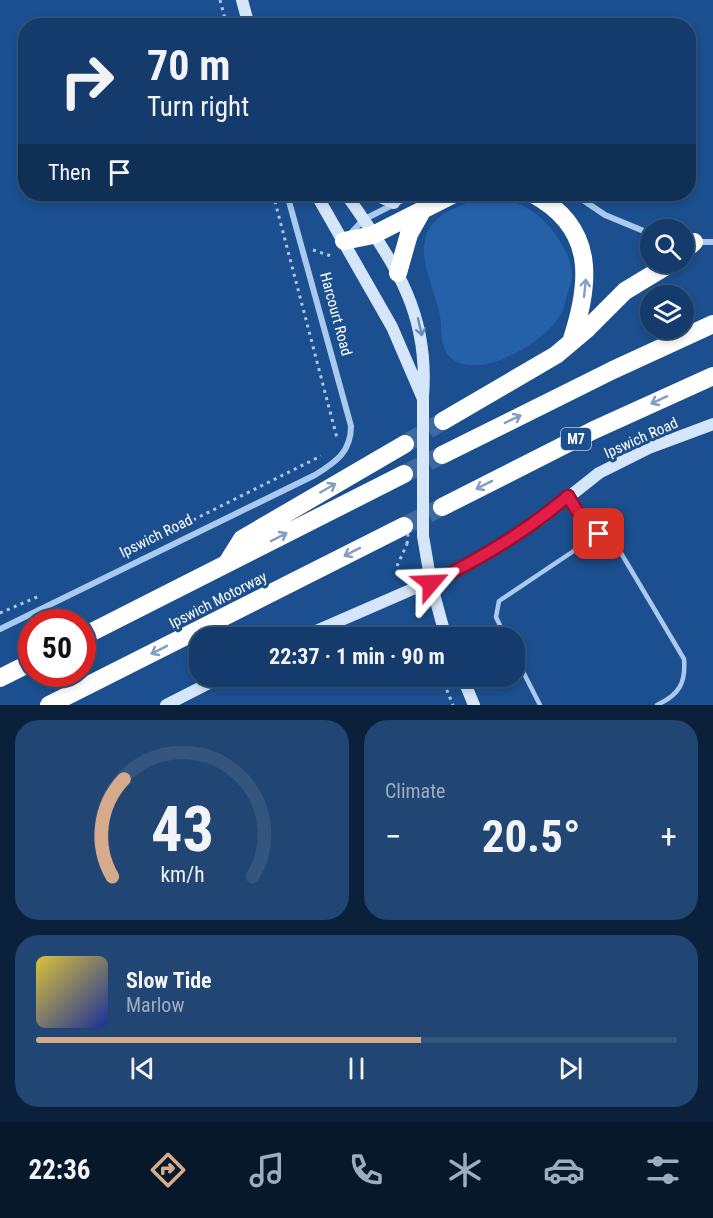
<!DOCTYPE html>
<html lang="en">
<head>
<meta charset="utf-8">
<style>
	:root { --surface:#143b6b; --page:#214673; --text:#f1f3f6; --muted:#9dadc1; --line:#33557e; --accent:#d6ab8b }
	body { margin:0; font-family:"Roboto Condensed",sans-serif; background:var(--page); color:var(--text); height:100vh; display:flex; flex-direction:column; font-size:22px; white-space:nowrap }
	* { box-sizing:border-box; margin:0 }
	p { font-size:20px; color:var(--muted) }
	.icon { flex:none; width:33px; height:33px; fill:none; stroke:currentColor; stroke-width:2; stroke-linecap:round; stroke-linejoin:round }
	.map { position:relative; height:705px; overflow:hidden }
	.details { display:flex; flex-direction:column; gap:15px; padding:15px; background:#0b203b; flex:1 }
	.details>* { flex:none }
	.banner { position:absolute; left:18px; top:18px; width:678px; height:183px; border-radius:24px; box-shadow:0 3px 9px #0003,0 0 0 2px var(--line); background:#143b6b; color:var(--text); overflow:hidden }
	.tools { position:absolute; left:640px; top:219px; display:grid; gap:12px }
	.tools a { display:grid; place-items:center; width:54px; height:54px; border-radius:50%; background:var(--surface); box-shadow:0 3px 9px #0003,0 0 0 2px var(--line); font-size:30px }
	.speed { position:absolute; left:18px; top:609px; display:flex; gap:12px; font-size:30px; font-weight:700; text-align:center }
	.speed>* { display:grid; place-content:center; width:78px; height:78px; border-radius:50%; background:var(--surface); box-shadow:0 3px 9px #0003,0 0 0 2px var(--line); line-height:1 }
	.speed .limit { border:9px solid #d22; background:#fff; color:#111 }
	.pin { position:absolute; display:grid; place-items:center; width:51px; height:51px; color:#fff; margin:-26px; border-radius:12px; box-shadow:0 3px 9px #0006 }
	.me { position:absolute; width:66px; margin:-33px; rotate:64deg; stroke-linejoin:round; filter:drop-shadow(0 0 4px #0008) }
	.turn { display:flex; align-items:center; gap:21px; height:126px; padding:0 30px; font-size:27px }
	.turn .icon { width:78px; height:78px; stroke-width:2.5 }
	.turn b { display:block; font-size:42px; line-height:51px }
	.then { display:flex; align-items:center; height:57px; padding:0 30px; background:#0003; gap:12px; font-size:22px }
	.big { font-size:45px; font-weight:700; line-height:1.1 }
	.details .card { flex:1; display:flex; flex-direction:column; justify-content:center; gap:9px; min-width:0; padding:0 21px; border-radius:24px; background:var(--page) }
	.details .dial { align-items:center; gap:0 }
	.dial svg { height:156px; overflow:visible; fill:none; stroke:var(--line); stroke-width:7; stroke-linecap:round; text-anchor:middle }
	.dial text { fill:var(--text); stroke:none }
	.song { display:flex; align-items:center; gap:18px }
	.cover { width:72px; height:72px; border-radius:9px; background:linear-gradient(135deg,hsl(50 70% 55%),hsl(230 70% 35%)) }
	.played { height:6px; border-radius:3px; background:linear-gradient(90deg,var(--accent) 60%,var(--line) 60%) }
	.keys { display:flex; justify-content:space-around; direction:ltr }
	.heat { display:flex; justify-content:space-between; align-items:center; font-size:33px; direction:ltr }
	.details .tiles { flex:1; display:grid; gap:15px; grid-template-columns:1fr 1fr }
	.card:last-child { grid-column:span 2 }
	.trip { position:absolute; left:189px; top:627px; width:336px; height:60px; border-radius:24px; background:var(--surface); box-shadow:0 3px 9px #0003,0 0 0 2px var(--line); font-weight:700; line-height:60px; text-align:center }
	.menu { display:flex; height:96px; justify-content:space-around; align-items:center; background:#08182b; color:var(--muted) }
	.menu .icon { width:42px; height:42px }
	.menu .active { color:var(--accent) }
	.menu b { font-size:27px; color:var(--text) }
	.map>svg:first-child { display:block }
</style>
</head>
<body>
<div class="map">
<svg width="713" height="705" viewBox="0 0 713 705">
	<rect width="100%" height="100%" fill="#1b4f8f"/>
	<path fill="#2461a8" d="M476 199C488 200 500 200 512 202 540 208 568 244 572 271 573 281 566 296 564 307 555 338 480 383 451 358 438 347 443 326 439 311 431 279 408 239 442 215 452 208 465 204 476 199Z"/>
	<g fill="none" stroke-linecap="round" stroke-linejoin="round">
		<path stroke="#3d69a0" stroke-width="18" stroke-dasharray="18 9" stroke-linecap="butt" d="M405 444 443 421
			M404 474 442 455
			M404 526 442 507"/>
		<path stroke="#a9c9ee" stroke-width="3" stroke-dasharray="3 4.5" stroke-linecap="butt" d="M220 0 227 26
			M273 194 337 438
			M313 250 334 257
			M153 540 321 456
			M397 566 407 544
			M0 613 39 596
			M420 632 424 638
			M441 676 453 705"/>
		<path stroke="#a9c9ee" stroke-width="4.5" d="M569 498C574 505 578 516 584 522 595 533 609 536 618 548L684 659C686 683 679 695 657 705
			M506 638 496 617 499 601 599 534
			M514 654 540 705"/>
		<path stroke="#a9c9ee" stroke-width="6" d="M574 194 605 215 651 234
			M350 234 363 220 414 194
			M696 242H713
			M0 629 315 475C336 462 351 452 351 426L287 194"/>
		<path stroke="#d6e6fa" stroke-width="12" d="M242 0 249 26
			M316 194 392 327 423 399
			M346 194C393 262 430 310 423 397
			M373 194 394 203
			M423 536 431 583 446 638
			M300 638 461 568 541 519 599 473 649 448 713 424
			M462 676 474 705
			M166 705 223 676"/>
		<path stroke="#fff" stroke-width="18" d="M533 194C596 228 591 282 571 342
			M344 241 373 235 454 194
			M684 251 694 242
			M398 273 409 234 423 209
			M443 421 556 355 588 328 625 291 673 262
			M442 455 613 370 713 324
			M442 507 594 430 713 376
			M227 563 242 539 405 444
			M82 637 404 474
			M0 678 32 662
			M49 705 404 526"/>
		<path stroke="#a9c9ee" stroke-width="3" stroke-dasharray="3 4.5" stroke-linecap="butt" d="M407 544 408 534"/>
		<path stroke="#d6e6fa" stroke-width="12" d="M423 399V536"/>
	</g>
	<defs><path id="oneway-shaft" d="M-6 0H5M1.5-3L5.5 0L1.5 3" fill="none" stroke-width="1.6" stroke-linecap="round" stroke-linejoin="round" transform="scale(1.5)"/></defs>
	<g stroke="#829ec1">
		<use href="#oneway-shaft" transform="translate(585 288) rotate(-84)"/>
		<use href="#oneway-shaft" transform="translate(659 400) rotate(155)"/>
		<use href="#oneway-shaft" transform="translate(513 419) rotate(-26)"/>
		<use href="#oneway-shaft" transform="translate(484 485) rotate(153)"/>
		<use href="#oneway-shaft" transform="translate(328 488) rotate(-30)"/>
		<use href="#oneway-shaft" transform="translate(279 537) rotate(-27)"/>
		<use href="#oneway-shaft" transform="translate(352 552) rotate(153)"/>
		<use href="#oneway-shaft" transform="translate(159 650) rotate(153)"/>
	</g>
	<use stroke="#668bba" href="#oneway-shaft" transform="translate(420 327) rotate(77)"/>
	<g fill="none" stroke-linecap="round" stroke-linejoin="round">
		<defs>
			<path id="route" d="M431 583C480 559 526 532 568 496L583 521 599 534"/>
		</defs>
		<use href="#route" stroke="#92132f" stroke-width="15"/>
		<use href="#route" stroke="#e11d48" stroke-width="10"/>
	</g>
	<g text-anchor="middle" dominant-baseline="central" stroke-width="6" stroke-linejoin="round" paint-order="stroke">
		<rect fill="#1b4f8f" stroke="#bbcadd" stroke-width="1.5" x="561" y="428" width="30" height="22" rx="4.5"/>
		<g font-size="14" font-weight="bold" fill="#fff">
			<text x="576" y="439">M7</text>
		</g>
		<g font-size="15" fill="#fff" stroke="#1b4f8f">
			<text transform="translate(336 314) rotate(75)">Harcourt Road</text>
			<text transform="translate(641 438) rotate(-24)">Ipswich Road</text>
			<text transform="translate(156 536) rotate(-26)">Ipswich Road</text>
			<text transform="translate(218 600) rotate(-27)">Ipswich Motorway</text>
		</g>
	</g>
</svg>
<div class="tools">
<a><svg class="icon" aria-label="search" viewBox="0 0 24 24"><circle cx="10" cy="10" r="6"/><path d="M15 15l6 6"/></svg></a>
<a><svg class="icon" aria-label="layers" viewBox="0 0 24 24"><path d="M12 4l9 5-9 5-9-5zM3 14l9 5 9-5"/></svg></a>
</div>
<div class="speed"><div class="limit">50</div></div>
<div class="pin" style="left:599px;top:534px;background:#d93025"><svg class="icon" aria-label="arrive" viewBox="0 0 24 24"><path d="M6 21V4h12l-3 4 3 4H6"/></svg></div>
<svg class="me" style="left:431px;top:583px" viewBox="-20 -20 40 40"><path d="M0-17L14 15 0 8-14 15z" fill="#e11d48" stroke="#fff" stroke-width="4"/></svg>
<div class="trip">22:37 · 1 min · 90 m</div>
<div class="banner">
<div class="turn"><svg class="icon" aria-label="right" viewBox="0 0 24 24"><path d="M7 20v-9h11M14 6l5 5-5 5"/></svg><div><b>70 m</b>Turn right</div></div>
<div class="then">Then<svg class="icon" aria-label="arrive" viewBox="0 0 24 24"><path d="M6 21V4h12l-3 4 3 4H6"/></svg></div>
</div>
</div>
<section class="details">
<div class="tiles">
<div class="card dial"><svg viewBox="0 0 100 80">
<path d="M14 69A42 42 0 1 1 86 69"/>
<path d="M14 69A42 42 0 0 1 20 19" stroke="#d6ab8b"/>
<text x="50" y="56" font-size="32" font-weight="700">43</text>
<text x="50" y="72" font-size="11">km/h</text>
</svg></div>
<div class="card"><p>Climate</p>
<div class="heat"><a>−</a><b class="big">20.5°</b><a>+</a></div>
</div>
<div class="card">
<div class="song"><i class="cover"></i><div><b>Slow Tide</b><p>Marlow</p></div></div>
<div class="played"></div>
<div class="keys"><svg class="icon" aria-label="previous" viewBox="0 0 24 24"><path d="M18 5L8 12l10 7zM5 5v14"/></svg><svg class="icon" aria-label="pause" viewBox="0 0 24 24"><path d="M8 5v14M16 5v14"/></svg><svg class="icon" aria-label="next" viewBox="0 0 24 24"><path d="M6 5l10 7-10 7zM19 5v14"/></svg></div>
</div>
</div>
</section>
<nav class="menu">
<b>22:36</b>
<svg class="icon active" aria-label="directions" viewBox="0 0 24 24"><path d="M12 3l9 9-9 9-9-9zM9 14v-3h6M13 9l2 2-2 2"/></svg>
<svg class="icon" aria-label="music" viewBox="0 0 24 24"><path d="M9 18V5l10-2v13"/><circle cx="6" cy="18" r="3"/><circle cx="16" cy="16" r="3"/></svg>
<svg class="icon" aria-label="phone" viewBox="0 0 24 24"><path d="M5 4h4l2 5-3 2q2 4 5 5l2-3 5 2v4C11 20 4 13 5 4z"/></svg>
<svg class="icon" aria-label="climate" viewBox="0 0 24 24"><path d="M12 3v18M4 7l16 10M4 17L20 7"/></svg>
<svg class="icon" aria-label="car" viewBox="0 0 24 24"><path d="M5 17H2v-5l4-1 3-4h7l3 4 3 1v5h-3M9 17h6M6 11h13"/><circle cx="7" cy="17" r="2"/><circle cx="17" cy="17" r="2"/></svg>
<svg class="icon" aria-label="filters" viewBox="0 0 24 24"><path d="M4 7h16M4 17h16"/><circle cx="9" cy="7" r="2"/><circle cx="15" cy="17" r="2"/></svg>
</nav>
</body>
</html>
